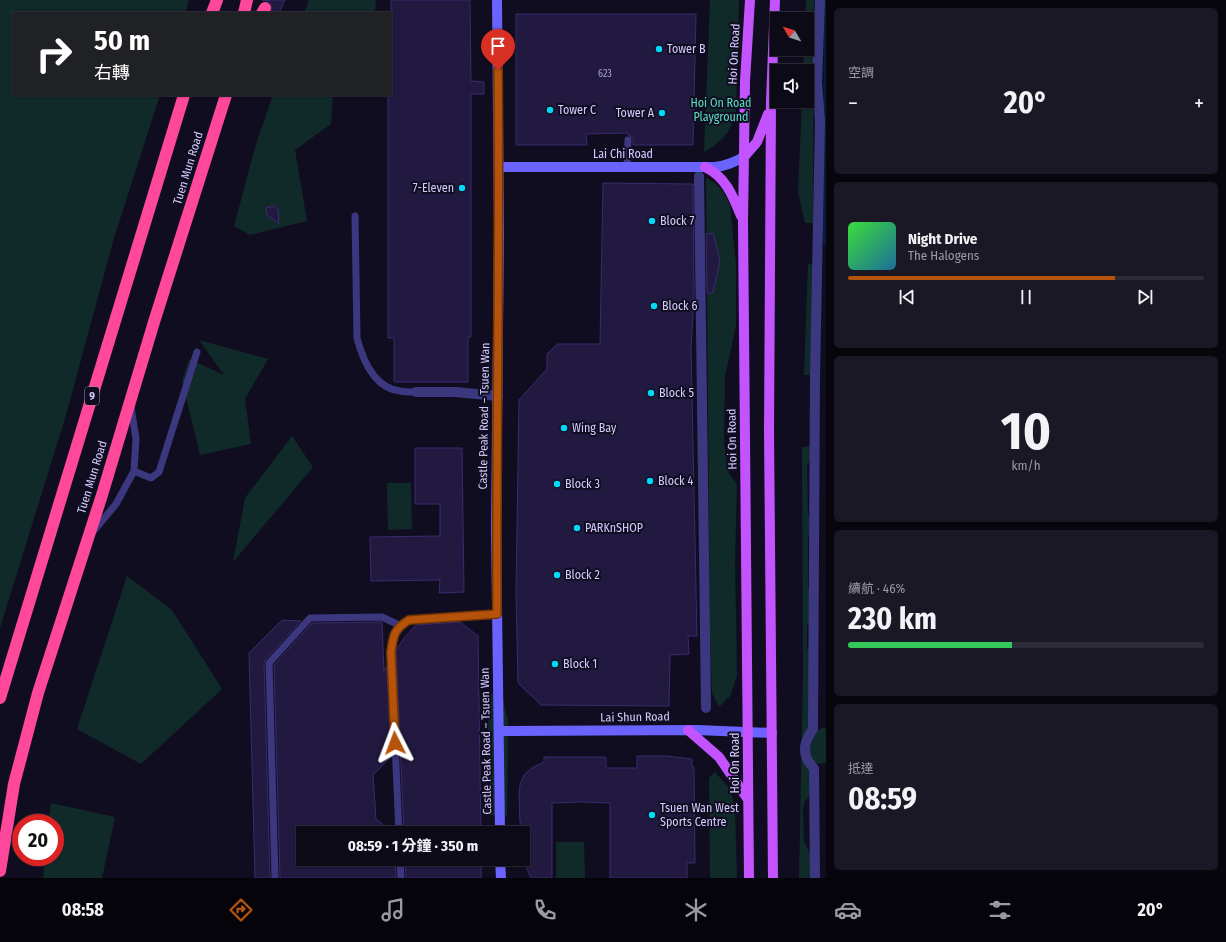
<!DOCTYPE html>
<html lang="zh-TW">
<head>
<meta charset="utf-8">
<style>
	:root { --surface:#0d0a18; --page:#1b1825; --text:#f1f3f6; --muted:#9a9aa2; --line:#2d2b37; --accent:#b45309 }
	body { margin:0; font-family:"Fira Sans Condensed","Noto Sans TC",sans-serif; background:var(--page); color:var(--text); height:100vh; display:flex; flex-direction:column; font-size:15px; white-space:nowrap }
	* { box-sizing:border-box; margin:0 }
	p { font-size:13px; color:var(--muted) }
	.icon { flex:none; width:22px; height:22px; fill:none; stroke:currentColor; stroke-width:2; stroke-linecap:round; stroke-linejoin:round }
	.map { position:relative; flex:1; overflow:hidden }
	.details { display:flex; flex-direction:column; gap:8px; padding:8px; background:#07060d; width:400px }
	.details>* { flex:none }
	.top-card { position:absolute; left:12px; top:12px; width:380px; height:84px; border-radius:0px; box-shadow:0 1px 3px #0004,0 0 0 1px var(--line); background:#202124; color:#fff; overflow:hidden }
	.needle { width:26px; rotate:309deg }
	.buttons { position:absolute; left:770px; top:12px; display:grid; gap:8px }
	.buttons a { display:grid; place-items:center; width:44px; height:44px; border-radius:0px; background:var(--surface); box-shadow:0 1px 3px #0004,0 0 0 1px var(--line); font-size:20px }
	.speed { position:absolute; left:12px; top:814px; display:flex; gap:8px; font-size:20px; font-weight:700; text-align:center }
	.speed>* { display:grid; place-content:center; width:52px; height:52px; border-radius:50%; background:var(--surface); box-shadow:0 1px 3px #0004,0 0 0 1px var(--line); line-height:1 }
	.speed .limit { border:6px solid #d22; background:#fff; color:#111 }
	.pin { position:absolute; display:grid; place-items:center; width:34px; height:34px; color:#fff; margin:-41px -17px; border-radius:50% 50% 50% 0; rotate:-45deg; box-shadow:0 0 4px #0007 }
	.pin .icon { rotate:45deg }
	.me { position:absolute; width:44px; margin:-22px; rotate:357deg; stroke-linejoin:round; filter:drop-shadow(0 0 3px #0008) }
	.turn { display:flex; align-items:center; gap:14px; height:84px; padding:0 16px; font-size:18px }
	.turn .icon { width:52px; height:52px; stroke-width:2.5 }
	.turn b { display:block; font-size:28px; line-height:34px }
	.big { font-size:30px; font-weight:700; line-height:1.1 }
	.details .tile { flex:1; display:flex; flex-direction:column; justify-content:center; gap:6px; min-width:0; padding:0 14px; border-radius:6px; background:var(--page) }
	.details .dial { align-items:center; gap:0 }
	.dial b { font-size:52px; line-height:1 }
	.song { display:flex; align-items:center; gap:12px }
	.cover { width:48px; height:48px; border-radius:6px; background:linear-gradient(135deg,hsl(120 70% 55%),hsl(200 70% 35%)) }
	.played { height:4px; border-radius:2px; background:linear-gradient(90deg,var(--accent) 75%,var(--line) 75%) }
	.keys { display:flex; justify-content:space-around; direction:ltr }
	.heat { display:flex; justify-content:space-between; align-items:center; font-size:22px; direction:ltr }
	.charge { height:6px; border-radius:3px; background:linear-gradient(90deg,#34c759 46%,var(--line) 0) }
	.trip { position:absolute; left:296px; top:826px; width:234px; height:40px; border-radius:0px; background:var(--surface); box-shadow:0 1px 3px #0004,0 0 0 1px var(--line); font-weight:700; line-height:40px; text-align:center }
	.tabs { display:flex; height:64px; justify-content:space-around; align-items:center; background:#05040a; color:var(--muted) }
	.tabs .icon { width:28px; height:28px }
	.tabs .active { color:var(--accent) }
	.tabs b { font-size:18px; color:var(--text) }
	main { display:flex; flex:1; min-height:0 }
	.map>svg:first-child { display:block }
</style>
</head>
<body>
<main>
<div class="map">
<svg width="826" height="878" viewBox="0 0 826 878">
	<rect width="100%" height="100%" fill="#110d20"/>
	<path fill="#102a2a" d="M0 0H189L185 13H13V95H160L114 238 66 415 0 628Z
		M309 0H376L375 13H304Z
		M710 0H739L736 111C731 132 723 141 704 152Z
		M806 0H814L813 223H805L798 192 802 101H807V71H803L804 49H807V19H806Z
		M273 95H333L331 124 295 150 307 221 250 235 234 226 256 144Z
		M706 178 716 184 723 191 730 206 736 265V326L725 376 724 444 729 474 737 484 735 562 737 676 730 696 719 707 712 693 710 637Z
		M808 264 814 265 812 375H804Z
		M199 340 268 359 245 399 251 444 200 455 182 381 189 359 224 375Z
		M292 436 313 467 233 562 245 498Z
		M809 446 811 449 810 460 807 466 808 514C811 523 811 531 808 539V588L811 591V620L807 626V649L811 653 809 765 811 793 804 803 803 809 804 841 811 856V878H799L803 675 802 447Z
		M387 483H411L412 529 388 530Z
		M127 576 172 610 222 689 141 764 77 729Z
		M489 692 503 700 508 721 507 816 485 815Z
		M824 727 826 730V763L811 764C808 748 807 734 824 727Z
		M715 772 730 789 735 808 737 878H710L709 778Z
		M51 803 115 817 102 878H43L45 857H55V823H49Z
		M556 842H584L585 878H556Z"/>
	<path fill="#091b3d" d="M824 0H826V246L823 244Z"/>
	<path fill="#221941" stroke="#3a2b6e" d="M262 0H285L279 13H271L272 9 271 4 268 1Z
		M391 0H470L471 81 484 82V94H471V337H468V382H394V338H388V95H391Z
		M516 14H696L693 145H633V138L628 135V133L586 134 587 145H516Z
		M603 183 693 184 694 293 691 348 697 636H688L689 654 670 655 669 706 541 705 518 683 516 592 519 400 547 369V354L557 344H600Z
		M274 206 278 209 279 224 267 215 266 208Z
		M713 233 720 261 713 293H707L706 234Z
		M415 448H462L464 592 439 593 440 580 371 581 370 537 440 536V504H415Z
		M282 620 301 621 265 660 264 663 270 878H255L249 653Z
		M382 622 384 671 387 666 391 757 373 775 376 819 394 833H303V859H395L396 878H280L274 665 312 623Z
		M460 622 478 636 481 833H404L396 650 404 638 416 625Z
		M637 756H666L692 759V767H694L695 863H687V878H610V803L581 802 552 803V878H531L523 860V843L528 830 520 823 519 794 520 785 524 775 532 768 544 762V757H603L606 758V768H637Z
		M405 859H481V878H406Z"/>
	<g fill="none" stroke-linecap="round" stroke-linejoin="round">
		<path stroke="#3c3880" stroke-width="7" d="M627 167 628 140
			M355 216 357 338C363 361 374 388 400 391 405 392 411 392 416 392
			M134 471 151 478 159 472 197 352
			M92 533 116 504 134 471 136 439 131 407
			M399 833 391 652C393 636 394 628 409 620L497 614
			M400 859 401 878
			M275 878 269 663 310 618 382 617 399 625"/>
		<path stroke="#3c3880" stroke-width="10" d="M699 176 706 708
			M416 392H455L498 396
			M815 878 814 769C812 765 809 763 807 759 802 747 807 738 813 729L815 377 820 121 817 83 820 0"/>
		<path stroke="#6b63ff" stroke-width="10" d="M497 0 499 231 496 529 500 833
			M499 167H715C726 166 734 162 744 157
			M499 731 697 730 772 733
			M500 859 501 878"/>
		<path stroke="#c353ff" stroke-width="10" d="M744 157 757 142 768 114
			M705 167C726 177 733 196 741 216
			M688 730 719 757 747 798
			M749 878 743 222 745 81 750 0
			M773 878 769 431 771 102 775 0"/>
		<path stroke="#ff479b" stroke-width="12" d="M212 13 217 0
			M244 13 247 0
			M262 13 265 8
			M0 698 184 95
			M0 871 14 784 38 693 102 495 154 322 226 95"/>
	</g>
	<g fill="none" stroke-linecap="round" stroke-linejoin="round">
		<defs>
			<path id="route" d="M395 743 391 652C393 636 394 629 409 620L497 614C496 433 500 252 498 70"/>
		</defs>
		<use href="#route" stroke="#753606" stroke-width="10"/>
		<use href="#route" stroke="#b45309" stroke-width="7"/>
	</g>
	<g fill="#00d9f7" stroke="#110d20" stroke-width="1.5">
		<circle cx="659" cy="49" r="4"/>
		<circle cx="550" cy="110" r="4"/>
		<circle cx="662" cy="113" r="4"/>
		<circle cx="462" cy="188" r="4"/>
		<circle cx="652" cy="221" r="4"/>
		<circle cx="654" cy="306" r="4"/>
		<circle cx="651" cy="393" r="4"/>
		<circle cx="564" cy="428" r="4"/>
		<circle cx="650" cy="481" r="4"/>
		<circle cx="557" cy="484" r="4"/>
		<circle cx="577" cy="528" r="4"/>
		<circle cx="557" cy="575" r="4"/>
		<circle cx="555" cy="664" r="4"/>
		<circle cx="652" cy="815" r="4"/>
	</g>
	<g text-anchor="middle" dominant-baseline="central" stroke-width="4" stroke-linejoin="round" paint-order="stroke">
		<g font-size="10" fill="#a79fd0">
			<text x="605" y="74">623</text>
		</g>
		<rect fill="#110d20" stroke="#9993bc" stroke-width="1" x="85" y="387" width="14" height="18" rx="3"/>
		<g font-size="11" font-weight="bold" fill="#d3ccff">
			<text x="92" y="396">9</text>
		</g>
		<g font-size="12" fill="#d3ccff" stroke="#110d20" text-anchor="start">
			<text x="667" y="49">Tower B</text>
			<text x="558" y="110">Tower C</text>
			<text x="654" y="113" text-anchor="end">Tower A</text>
			<text x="454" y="188" text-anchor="end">7-Eleven</text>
			<text x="660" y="221">Block 7</text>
			<text x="662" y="306">Block 6</text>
			<text x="659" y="393">Block 5</text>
			<text x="572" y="428">Wing Bay</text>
			<text x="658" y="481">Block 4</text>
			<text x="565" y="484">Block 3</text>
			<text x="585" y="528">PARKnSHOP</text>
			<text x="565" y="575">Block 2</text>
			<text x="563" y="664">Block 1</text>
			<text x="660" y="808">Tsuen Wan West<tspan x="660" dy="14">Sports Centre</tspan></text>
		</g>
		<g font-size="12" fill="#d3ccff" stroke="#110d20">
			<text transform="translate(734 54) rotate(-87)">Hoi On Road</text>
			<text x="623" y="154">Lai Chi Road</text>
			<text transform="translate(188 168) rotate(-73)">Tuen Mun Road</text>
			<text transform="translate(484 416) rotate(-89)">Castle Peak Road – Tsuen Wan</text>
			<text transform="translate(732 439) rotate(-91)">Hoi On Road</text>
			<text transform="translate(92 477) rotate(-73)">Tuen Mun Road</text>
			<text transform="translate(635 717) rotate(-1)">Lai Shun Road</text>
			<text transform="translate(486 741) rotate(-91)">Castle Peak Road – Tsuen Wan</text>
			<text transform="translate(735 763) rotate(-90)">Hoi On Road</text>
		</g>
		<g font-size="12" fill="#58dfc0" stroke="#110d20">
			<text x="721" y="103">Hoi On Road<tspan x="721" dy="14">Playground</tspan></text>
		</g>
	</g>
</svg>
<div class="buttons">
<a><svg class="needle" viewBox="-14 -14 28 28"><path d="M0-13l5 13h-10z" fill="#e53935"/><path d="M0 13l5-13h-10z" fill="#9a9aa2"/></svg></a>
<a><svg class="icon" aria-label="sound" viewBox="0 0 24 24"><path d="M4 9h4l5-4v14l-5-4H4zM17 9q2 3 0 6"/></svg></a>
</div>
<div class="speed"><div class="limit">20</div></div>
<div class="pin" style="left:498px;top:70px;background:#d93025"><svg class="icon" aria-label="arrive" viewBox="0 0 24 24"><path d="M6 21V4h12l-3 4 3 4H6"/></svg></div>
<svg class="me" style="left:395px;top:743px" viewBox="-20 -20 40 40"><path d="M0-17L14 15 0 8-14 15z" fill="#b45309" stroke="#fff" stroke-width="4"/></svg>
<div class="trip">08:59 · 1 分鐘 · 350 m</div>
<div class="top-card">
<div class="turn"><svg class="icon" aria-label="right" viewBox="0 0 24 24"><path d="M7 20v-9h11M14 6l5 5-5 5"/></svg><div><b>50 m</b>右轉</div></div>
</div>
</div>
<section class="details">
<div class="tile"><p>空調</p>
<div class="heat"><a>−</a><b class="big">20°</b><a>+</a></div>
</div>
<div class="tile">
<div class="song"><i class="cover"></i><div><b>Night Drive</b><p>The Halogens</p></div></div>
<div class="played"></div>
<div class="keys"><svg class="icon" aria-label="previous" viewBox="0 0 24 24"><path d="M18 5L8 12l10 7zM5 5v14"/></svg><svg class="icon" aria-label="pause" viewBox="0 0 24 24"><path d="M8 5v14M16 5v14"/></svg><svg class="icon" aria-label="next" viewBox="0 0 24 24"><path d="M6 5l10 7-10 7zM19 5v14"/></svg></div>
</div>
<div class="tile dial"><b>10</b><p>km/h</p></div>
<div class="tile"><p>續航 · 46%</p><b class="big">230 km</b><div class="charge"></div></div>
<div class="tile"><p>抵達</p><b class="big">08:59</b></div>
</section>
</main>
<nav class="tabs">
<b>08:58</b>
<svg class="icon active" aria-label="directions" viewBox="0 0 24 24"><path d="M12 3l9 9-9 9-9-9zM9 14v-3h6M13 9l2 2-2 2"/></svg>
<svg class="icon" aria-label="music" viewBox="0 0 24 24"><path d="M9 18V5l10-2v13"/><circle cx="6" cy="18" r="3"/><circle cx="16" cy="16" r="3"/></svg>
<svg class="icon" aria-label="phone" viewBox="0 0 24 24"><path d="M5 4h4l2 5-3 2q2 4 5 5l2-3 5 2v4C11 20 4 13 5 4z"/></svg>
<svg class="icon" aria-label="climate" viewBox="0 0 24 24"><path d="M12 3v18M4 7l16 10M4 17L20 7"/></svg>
<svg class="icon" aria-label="car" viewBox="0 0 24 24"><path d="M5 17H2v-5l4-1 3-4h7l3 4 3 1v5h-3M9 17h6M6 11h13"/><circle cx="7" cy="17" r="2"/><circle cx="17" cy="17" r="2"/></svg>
<svg class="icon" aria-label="filters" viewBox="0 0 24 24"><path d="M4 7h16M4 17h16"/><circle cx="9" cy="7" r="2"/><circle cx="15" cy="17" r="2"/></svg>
<b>20°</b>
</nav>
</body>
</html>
